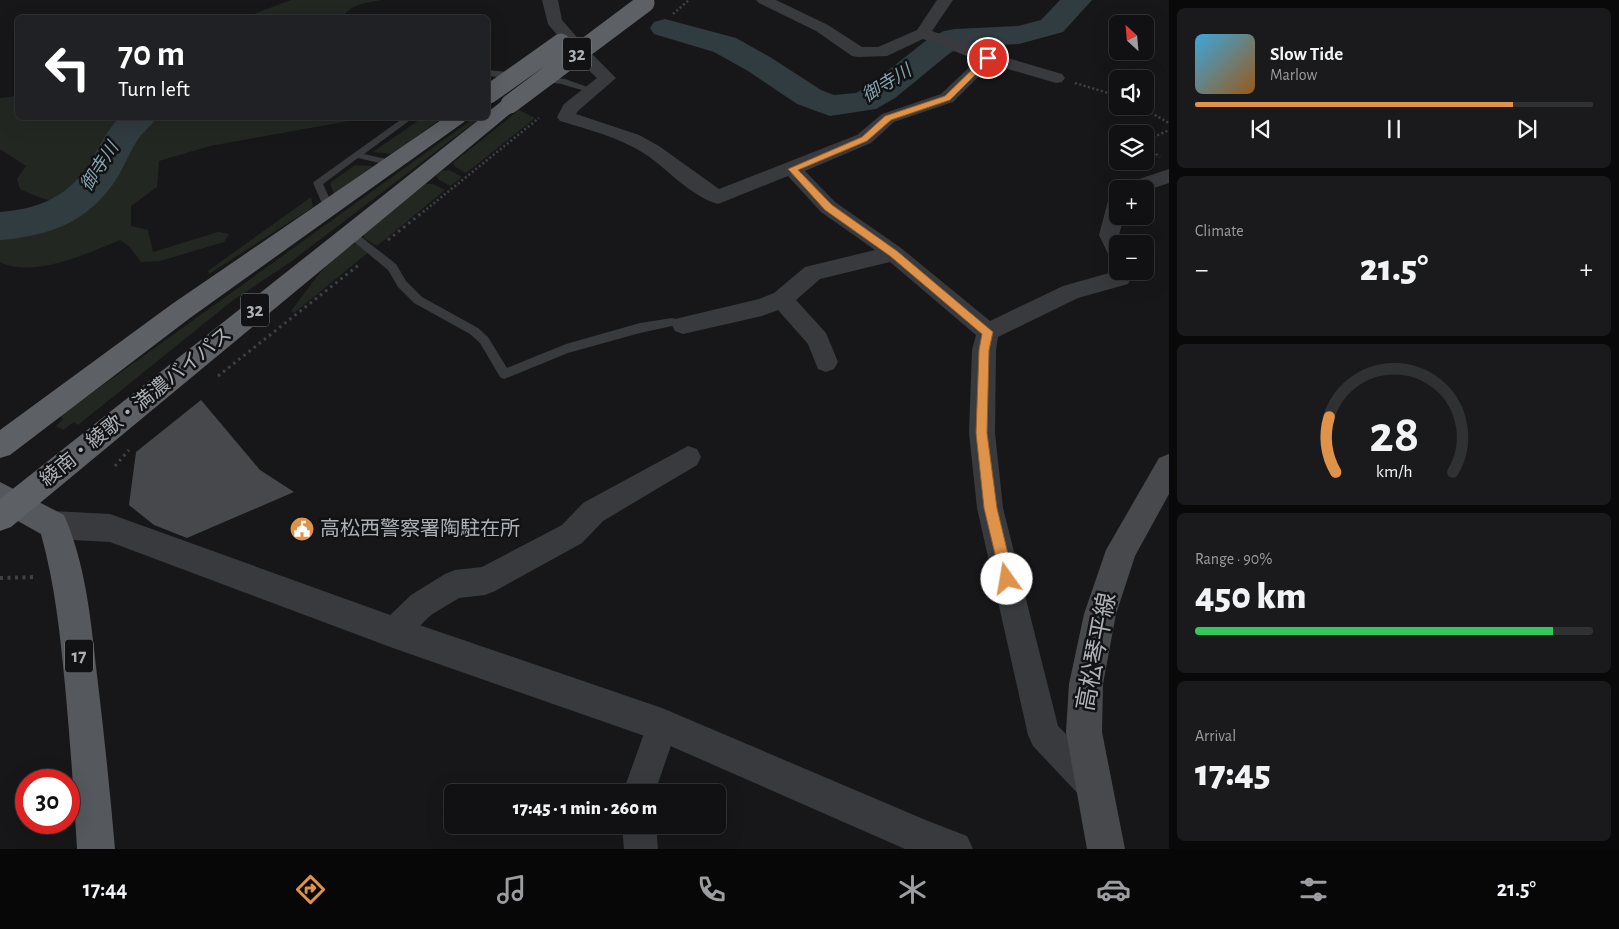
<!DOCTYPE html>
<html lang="en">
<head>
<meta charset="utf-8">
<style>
	:root { --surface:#111113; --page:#1a1a1c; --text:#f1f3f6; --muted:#9c9da0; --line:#303133; --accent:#df9249 }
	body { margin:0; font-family:"Alegreya Sans","Noto Sans JP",sans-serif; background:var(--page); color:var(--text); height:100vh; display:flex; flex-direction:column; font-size:19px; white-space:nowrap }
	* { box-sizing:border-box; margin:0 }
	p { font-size:16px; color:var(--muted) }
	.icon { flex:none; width:28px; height:28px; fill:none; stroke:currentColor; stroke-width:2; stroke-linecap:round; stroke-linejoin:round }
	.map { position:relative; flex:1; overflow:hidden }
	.sheet { display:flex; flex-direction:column; gap:8px; padding:8px; background:#09090a; width:450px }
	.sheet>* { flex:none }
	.banner { position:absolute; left:15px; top:15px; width:475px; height:105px; border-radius:8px; box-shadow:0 5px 20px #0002,0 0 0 1px var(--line); background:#202124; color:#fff; overflow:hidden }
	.needle { width:32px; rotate:334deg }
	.controls { position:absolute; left:1109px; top:15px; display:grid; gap:10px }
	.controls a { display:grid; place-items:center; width:45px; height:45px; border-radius:8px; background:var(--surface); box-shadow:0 5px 20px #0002,0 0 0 1px var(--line); font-size:25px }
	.speed { position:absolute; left:15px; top:769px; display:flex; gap:10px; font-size:25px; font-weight:700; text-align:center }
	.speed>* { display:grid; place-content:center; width:65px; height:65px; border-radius:50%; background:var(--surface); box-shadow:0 5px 20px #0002,0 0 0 1px var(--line); line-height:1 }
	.speed .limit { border:8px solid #d22; background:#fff; color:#111 }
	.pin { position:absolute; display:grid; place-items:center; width:42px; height:42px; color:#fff; margin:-21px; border:2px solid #fff; border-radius:50%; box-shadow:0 1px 5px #0007 }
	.me { position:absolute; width:55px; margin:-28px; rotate:347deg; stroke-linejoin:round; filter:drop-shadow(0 0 4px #0008) }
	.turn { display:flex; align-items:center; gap:18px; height:105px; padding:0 20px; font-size:22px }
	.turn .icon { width:65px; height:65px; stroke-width:2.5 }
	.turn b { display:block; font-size:35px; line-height:42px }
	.big { font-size:38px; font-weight:800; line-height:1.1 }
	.sheet .widget { flex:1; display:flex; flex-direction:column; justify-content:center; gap:8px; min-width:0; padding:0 18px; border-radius:8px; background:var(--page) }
	.sheet .dial { align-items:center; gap:0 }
	.dial svg { height:130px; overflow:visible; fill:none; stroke:var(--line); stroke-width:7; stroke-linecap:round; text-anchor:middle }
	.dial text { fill:var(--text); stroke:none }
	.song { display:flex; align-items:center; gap:15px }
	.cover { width:60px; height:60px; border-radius:8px; background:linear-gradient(135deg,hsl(200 70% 55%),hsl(30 70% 35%)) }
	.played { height:5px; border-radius:2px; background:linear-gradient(90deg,var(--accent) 80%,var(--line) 80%) }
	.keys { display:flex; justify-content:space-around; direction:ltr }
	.heat { display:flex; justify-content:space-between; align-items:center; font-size:28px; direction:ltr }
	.charge { height:8px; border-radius:4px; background:linear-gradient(90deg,#34c759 90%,var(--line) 0) }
	.trip { position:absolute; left:444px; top:784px; width:282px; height:50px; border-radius:8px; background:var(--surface); box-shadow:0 5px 20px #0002,0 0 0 1px var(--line); font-weight:800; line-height:50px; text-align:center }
	.menu { display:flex; height:80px; justify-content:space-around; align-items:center; background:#070708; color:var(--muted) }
	.menu .icon { width:35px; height:35px }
	.menu .current { color:var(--accent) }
	.menu b { font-size:22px; color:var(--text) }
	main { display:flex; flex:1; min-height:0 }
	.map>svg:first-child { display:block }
</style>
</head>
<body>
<main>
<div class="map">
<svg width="1169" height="849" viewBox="0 0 1169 849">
	<rect width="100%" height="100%" fill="#171719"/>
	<path fill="#222821" d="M291 0H382C367 3 352 3 343 17H246Z
		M17 96 18 118H133C119 126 113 140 106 155 100 167 87 192 75 199 60 207 34 196 20 189L17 179 26 166 0 149V98Z
		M519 110 535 118 466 173 454 166V162Z
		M144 118H366L210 146 159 161 157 187 131 206V226L148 230 153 252 218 232 229 234 224 242 160 261 141 262 129 246 120 240C88 253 33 279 0 262V229C41 225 65 221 93 189 99 182 106 176 110 168 119 149 124 128 144 118Z
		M422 118H442L392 154 373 152Z
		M474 118H480L292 261 232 301 78 425 74 422 63 430 56 426 63 419 60 416Z
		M355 165 373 166 334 194 330 183Z
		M449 170 462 177 450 186 438 179 437 175 442 171Z
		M426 184H433L445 190 377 246 364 238V232Z
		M311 197 313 207 209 274 208 271Z
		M358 243 370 251 294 313 291 311C308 290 332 249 358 243Z"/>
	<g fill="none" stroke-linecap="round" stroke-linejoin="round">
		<path fill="#313c40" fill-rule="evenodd" d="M1060 0H1092L1063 32 1019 44 961 47 950 53 895 98 876 109 830 116 797 104 748 71 714 52 654 34 650 28 654 22 665 19 736 38 770 57 821 90 834 95 856 93 871 84 928 39 944 31 955 29 1018 26 1041 20Z
			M119 118H156C151 127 142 132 137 141 129 153 124 167 117 178 89 222 50 236 0 240V212C38 209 68 197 89 164 99 148 106 131 119 118Z"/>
	</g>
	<path fill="#46484b" d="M201 400 260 470 294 492 187 538 154 525 129 505 136 452Z"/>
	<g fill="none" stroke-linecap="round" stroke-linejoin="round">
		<path stroke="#3f4144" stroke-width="2.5" stroke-dasharray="2 2.5" stroke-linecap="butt" d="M673 14 689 0
			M1075 83 1118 96
			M1139 106 1169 123
			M1145 141 1169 130
			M1145 146 1160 157
			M423 212 539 118"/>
		<path stroke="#3f4144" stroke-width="3" stroke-dasharray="2.5 4" stroke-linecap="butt" d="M388 240 424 211
			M218 376 360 264
			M115 466 129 450"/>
		<path stroke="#3f4144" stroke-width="4" stroke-dasharray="3 4.5" stroke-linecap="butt" d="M0 578 37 577"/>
		<path fill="#383a3d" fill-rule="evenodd" d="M488 70 517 73 521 76 517 79 488 76Z
			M542 76 565 79 596 90 592 93 561 84 539 81V77Z
			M403 118H413L364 154 395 161V165L392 166 358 158 323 184 334 208 329 212 325 210 313 183 315 181Z
			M351 229 396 264 406 281 422 297 478 328 488 337 507 368 566 344 640 323 672 318 687 322 689 325 683 329 672 326 640 333 568 353 504 379 500 377 480 343 470 334 414 303 398 287 388 270 347 236 346 233 347 230Z"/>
		<path fill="#383a3d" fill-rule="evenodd" d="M542 0H558L562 20 588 50 616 78 578 111 576 114 639 135 659 146 719 189 857 135 882 114 941 94 977 60 923 39 887 56 858 57 852 56 816 31 759 3 756 0H776L828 25 862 47H878L917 30 937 0H953L932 31 994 54 1062 74 1065 78 1062 82 1056 83 991 64 953 102 894 122 871 143 805 171 835 202 901 248 990 321 1063 286 1109 273 1111 265 1118 263V271H1130L1131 278 1128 284 1078 298 998 337 996 350 995 433 1003 508 1058 726 1105 773 1110 785 1105 797 1093 802 1081 797 1033 746 1028 735 977 508 969 433 972 350 976 335 890 262 820 279 796 300 826 333 838 362 834 369 826 372 818 369 808 344 778 310 762 316 683 334 675 331 672 325 675 319 759 299 774 293 805 267 875 250 821 212 788 176 718 204C690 196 669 170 645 154 619 137 589 130 560 121L557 117 564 104 597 78 576 58 548 24Z
			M1169 169V183L1145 191V189H1121L1124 184Z
			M1118 194V216H1124L1119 235 1123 244H1118V263L1111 260 1099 235 1108 201 1111 196Z
			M688 446 697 449 701 457 697 465 603 521 582 543 495 591 485 595 459 598 431 615 403 642 393 647 383 642 378 632 383 622 411 595 445 574 455 570 482 567 562 525 583 503Z
			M662 709 673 714 678 725 655 792H623L651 714Z
			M622 825H656L658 849H624Z"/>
		<path fill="#383a3d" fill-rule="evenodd" d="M53 511 110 514 393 616 662 708 928 821 967 836 973 849H905L659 741 393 648 110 542 53 539 42 535 38 525 42 515Z"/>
		<path fill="#47494d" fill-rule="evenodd" d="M1169 454V494L1135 556 1116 614 1103 684 1102 732 1125 849H1087L1066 732 1069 684 1084 614 1106 550 1159 458Z"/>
		<path fill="#55585c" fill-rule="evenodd" d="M0 482 64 515C86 565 91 621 97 675 104 733 110 791 115 849H77C74 794 70 740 65 685 60 633 55 585 41 534L0 511Z"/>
		<path fill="#5d6065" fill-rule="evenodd" d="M510 98 517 100 520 104 517 108 11 527 0 531V499L481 118H488V112L503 100Z
			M444 118H467L464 122 190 318 10 455 0 458V430L172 304Z"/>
		<path stroke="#5d6065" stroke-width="19" d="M489 94 561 43
			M510 104 645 3"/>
	</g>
	<path fill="#df9249" stroke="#915f2f" d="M985 57 992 58 950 100 891 120 867 141 798 170 832 205 897 251 993 332 989 350 987 433 997 508 1014 579 1012 583 1007 585 1003 583 1001 579 984 508 976 433 979 350 982 334 890 256 825 210 788 169 862 137 885 116 945 96Z"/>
	<defs>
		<symbol id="civic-disc" viewBox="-11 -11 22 22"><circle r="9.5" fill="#df9249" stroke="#121214"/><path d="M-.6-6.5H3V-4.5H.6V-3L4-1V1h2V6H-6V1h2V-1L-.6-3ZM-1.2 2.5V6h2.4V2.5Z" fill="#fff"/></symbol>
	</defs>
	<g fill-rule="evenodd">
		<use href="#civic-disc" x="288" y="515" width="28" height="28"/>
	</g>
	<g text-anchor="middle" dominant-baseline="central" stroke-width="5" stroke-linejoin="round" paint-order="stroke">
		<g font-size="18" font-style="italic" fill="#85a3ae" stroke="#121214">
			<text transform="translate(887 84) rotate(-32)">御寺川</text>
			<text transform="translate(100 167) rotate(-57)">御寺川</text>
		</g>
		<g fill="#121214" stroke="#7d8186" stroke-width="1">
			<rect x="563" y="37.5" width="28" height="33" rx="4"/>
			<rect x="241" y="293.5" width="28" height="33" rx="4"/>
			<rect x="65" y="639.5" width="28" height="33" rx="4"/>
		</g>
		<g font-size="19" font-weight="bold" fill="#abb1b7">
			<text x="577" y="54">32</text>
			<text x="255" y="310">32</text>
			<text x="79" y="656">17</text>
		</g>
		<g font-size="20" fill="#abb1b7" stroke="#121214">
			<text transform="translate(136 407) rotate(-39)">綾南・綾歌・満濃バイパス</text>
		</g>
		<g font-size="20" fill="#abb1b7" stroke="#121214" text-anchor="start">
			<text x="320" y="529">高松西警察署陶駐在所</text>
		</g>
		<g font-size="24" fill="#abb1b7" stroke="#121214">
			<text transform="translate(1097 652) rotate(-79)">高松琴平線</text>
		</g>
	</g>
</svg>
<div class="controls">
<a><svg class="needle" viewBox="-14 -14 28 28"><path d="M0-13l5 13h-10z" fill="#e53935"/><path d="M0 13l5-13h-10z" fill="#9c9da0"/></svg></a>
<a><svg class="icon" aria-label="sound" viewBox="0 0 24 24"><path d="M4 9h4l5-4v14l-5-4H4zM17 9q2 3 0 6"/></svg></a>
<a><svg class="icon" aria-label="layers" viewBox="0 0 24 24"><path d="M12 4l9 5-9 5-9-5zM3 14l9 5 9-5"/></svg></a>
<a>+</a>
<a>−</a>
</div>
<div class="speed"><div class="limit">30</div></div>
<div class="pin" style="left:988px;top:58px;background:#d93025"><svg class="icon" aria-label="arrive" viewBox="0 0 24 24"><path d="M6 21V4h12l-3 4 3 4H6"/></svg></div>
<svg class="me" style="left:1007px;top:579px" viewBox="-20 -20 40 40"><circle r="19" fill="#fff"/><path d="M0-13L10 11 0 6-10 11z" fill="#df9249"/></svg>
<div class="trip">17:45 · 1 min · 260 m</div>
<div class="banner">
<div class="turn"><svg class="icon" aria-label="left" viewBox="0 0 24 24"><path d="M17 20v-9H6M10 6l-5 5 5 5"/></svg><div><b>70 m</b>Turn left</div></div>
</div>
</div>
<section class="sheet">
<div class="widget">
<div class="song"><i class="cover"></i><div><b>Slow Tide</b><p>Marlow</p></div></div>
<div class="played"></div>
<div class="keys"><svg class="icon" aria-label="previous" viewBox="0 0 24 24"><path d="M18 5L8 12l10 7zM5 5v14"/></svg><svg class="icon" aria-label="pause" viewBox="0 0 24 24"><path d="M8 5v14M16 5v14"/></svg><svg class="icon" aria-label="next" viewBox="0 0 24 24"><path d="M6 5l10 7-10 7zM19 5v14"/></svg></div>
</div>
<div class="widget"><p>Climate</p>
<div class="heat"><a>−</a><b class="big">21.5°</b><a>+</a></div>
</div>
<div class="widget dial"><svg viewBox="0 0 100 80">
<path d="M14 69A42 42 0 1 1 86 69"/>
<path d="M14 69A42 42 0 0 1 10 35" stroke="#df9249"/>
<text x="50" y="56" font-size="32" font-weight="700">28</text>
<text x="50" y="72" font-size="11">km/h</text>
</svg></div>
<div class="widget"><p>Range · 90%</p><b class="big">450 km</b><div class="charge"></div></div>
<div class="widget"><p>Arrival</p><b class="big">17:45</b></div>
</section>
</main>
<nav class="menu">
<b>17:44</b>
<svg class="icon current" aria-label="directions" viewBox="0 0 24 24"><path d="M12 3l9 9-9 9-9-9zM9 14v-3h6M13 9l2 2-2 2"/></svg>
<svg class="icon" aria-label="music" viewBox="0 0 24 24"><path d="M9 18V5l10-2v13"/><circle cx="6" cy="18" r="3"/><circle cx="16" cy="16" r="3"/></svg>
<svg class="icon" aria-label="phone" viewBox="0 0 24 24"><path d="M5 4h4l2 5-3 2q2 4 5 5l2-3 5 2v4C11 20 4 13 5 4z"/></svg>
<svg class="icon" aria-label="climate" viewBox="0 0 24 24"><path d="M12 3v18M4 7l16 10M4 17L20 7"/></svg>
<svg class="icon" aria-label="car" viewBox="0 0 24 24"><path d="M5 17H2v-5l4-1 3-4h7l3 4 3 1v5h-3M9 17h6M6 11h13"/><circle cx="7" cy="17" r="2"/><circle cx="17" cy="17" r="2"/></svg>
<svg class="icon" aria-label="filters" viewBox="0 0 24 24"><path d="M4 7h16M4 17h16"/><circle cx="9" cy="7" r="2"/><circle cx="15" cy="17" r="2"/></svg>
<b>21.5°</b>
</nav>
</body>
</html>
